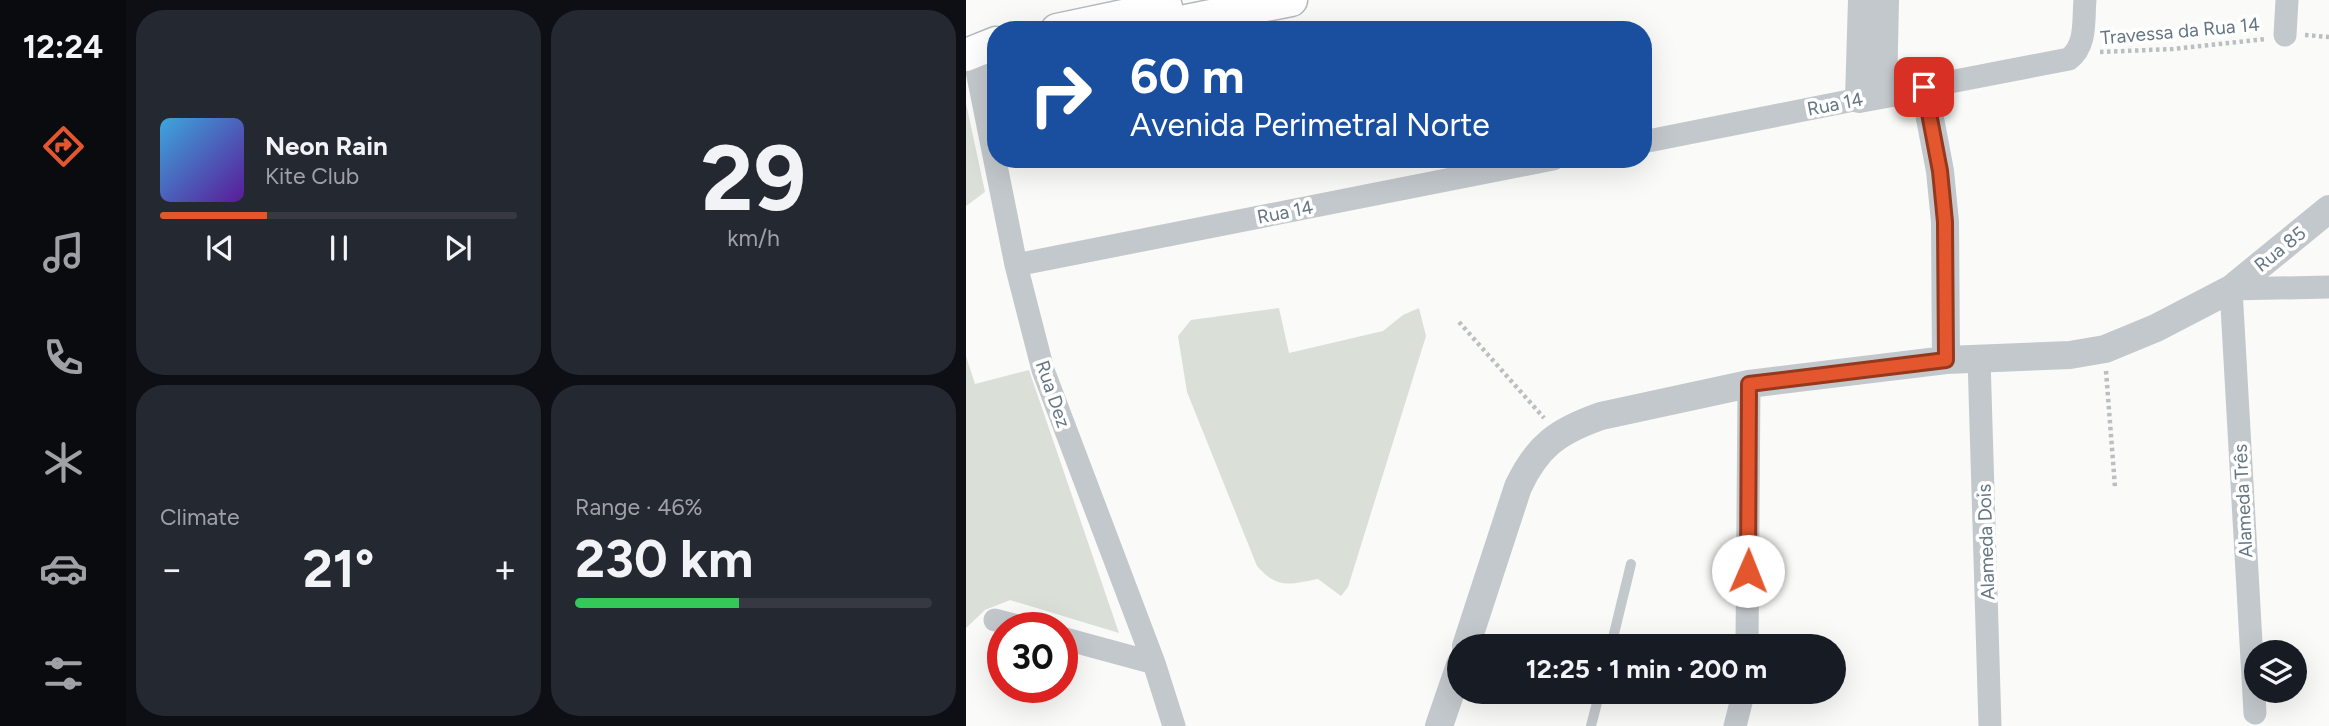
<!DOCTYPE html>
<html lang="en">
<head>
<meta charset="utf-8">
<style>
	:root { --surface:#171b24; --page:#242831; --text:#f1f3f6; --muted:#9ea1a6; --line:#363941; --accent:#e4572e }
	body { margin:0; font-family:Figtree,sans-serif; background:var(--page); color:var(--text); height:100vh; display:flex; flex-direction:column; font-size:26px; white-space:nowrap }
	* { box-sizing:border-box; margin:0 }
	p { font-size:23px; color:var(--muted) }
	.icon { flex:none; width:38px; height:38px; fill:none; stroke:currentColor; stroke-width:2; stroke-linecap:round; stroke-linejoin:round }
	.map { position:relative; flex:1; overflow:hidden }
	.details { display:flex; flex-direction:column; gap:10px; padding:10px; background:#0d0f14; width:840px }
	.details>* { flex:none }
	.banner { position:absolute; left:21px; top:21px; width:665px; height:147px; border-radius:28px; box-shadow:0 7px 28px #0002; background:#1a4fa0; color:#fff; overflow:hidden }
	.fabs { position:absolute; left:1278px; top:640px; display:grid; gap:14px }
	.fabs a { display:grid; place-items:center; width:63px; height:63px; border-radius:50%; background:var(--surface); box-shadow:0 7px 28px #0002; font-size:35px }
	.speed { position:absolute; left:21px; top:612px; display:flex; gap:14px; font-size:35px; font-weight:700; text-align:center }
	.speed>* { display:grid; place-content:center; width:91px; height:91px; border-radius:50%; background:var(--surface); box-shadow:0 7px 28px #0002; line-height:1 }
	.speed .limit { border:10px solid #d22; background:#fff; color:#111 }
	.pin { position:absolute; display:grid; place-items:center; width:60px; height:60px; color:#fff; margin:-30px; border-radius:14px; box-shadow:0 4px 10px #0006 }
	.me { position:absolute; width:77px; margin:-38px; rotate:1deg; stroke-linejoin:round; filter:drop-shadow(0 0 5px #0008) }
	.turn { display:flex; align-items:center; gap:24px; height:147px; padding:0 28px; font-size:32px }
	.turn .icon { width:91px; height:91px; stroke-width:2.5 }
	.turn b { display:block; font-size:49px; line-height:60px }
	.big { font-size:52px; font-weight:700; line-height:1.1 }
	.details .widget { flex:1; display:flex; flex-direction:column; justify-content:center; gap:10px; min-width:0; padding:0 24px; border-radius:28px; background:var(--page) }
	.details .dial { align-items:center; gap:0 }
	.dial b { font-size:91px; line-height:1 }
	.song { display:flex; align-items:center; gap:21px }
	.cover { width:84px; height:84px; border-radius:10px; background:linear-gradient(135deg,hsl(200 70% 55%),hsl(270 70% 35%)) }
	.played { height:7px; border-radius:4px; background:linear-gradient(90deg,var(--accent) 30%,var(--line) 30%) }
	.keys { display:flex; justify-content:space-around; direction:ltr }
	.heat { display:flex; justify-content:space-between; align-items:center; font-size:38px; direction:ltr }
	.charge { height:10px; border-radius:5px; background:linear-gradient(90deg,#34c759 46%,var(--line) 0) }
	.details .tiles { flex:1; display:grid; gap:10px; grid-template-columns:repeat(2,1fr) }
	.trip { position:absolute; left:481px; top:634px; width:399px; height:70px; border-radius:35px; background:var(--surface); box-shadow:0 7px 28px #0002; font-weight:700; line-height:70px; text-align:center }
	main { display:flex; flex:1; min-height:0 }
	.menu { display:flex; flex-direction:column; width:126px; justify-content:space-around; align-items:center; background:#090b0e; color:var(--muted) }
	.menu .icon { width:49px; height:49px }
	.menu .on { color:var(--accent) }
	.menu b { font-size:32px; color:var(--text) }
	.map>svg:first-child { display:block }
</style>
</head>
<body>
<main>
<nav class="menu">
<b>12:24</b>
<svg class="icon on" aria-label="directions" viewBox="0 0 24 24"><path d="M12 3l9 9-9 9-9-9zM9 14v-3h6M13 9l2 2-2 2"/></svg>
<svg class="icon" aria-label="music" viewBox="0 0 24 24"><path d="M9 18V5l10-2v13"/><circle cx="6" cy="18" r="3"/><circle cx="16" cy="16" r="3"/></svg>
<svg class="icon" aria-label="phone" viewBox="0 0 24 24"><path d="M5 4h4l2 5-3 2q2 4 5 5l2-3 5 2v4C11 20 4 13 5 4z"/></svg>
<svg class="icon" aria-label="climate" viewBox="0 0 24 24"><path d="M12 3v18M4 7l16 10M4 17L20 7"/></svg>
<svg class="icon" aria-label="car" viewBox="0 0 24 24"><path d="M5 17H2v-5l4-1 3-4h7l3 4 3 1v5h-3M9 17h6M6 11h13"/><circle cx="7" cy="17" r="2"/><circle cx="17" cy="17" r="2"/></svg>
<svg class="icon" aria-label="filters" viewBox="0 0 24 24"><path d="M4 7h16M4 17h16"/><circle cx="9" cy="7" r="2"/><circle cx="15" cy="17" r="2"/></svg>
</nav>
<section class="details">
<div class="tiles">
<div class="widget">
<div class="song"><i class="cover"></i><div><b>Neon Rain</b><p>Kite Club</p></div></div>
<div class="played"></div>
<div class="keys"><svg class="icon" aria-label="previous" viewBox="0 0 24 24"><path d="M18 5L8 12l10 7zM5 5v14"/></svg><svg class="icon" aria-label="pause" viewBox="0 0 24 24"><path d="M8 5v14M16 5v14"/></svg><svg class="icon" aria-label="next" viewBox="0 0 24 24"><path d="M6 5l10 7-10 7zM19 5v14"/></svg></div>
</div>
<div class="widget dial"><b>29</b><p>km/h</p></div>
<div class="widget"><p>Climate</p>
<div class="heat"><a>−</a><b class="big">21°</b><a>+</a></div>
</div>
<div class="widget"><p>Range · 46%</p><b class="big">230 km</b><div class="charge"></div></div>
</div>
</section>
<div class="map">
<svg width="1363" height="726" viewBox="0 0 1363 726">
	<rect width="100%" height="100%" fill="#fafaf8"/>
	<path fill="#dadfd7" d="M0 103 19 192 0 206Z
		M313 308 323 353 417 331 437 315 453 308 460 336 382 587 375 596 352 579C323 584 312 590 291 566L221 392 212 336 225 320Z
		M0 356 9 384 63 370 153 633 44 600 19 610 0 628Z"/>
	<g fill="none" stroke-linecap="round" stroke-linejoin="round">
		<defs>
			<path id="secondary" d="M91 30 200 7
				M175 30 325 0
				M0 55 30 43"/>
		</defs>
		<use href="#secondary" stroke="#b3babf" stroke-width="35"/>
		<path stroke="#bbbfc2" stroke-width="4.5" stroke-dasharray="3.5 3.5" stroke-linecap="butt" d="M1339 35 1363 37
			M1134 52 1207 49 1300 39
			M493 322 578 418
			M1140 371 1149 487"/>
		<path stroke="#c3c8cc" stroke-width="10" d="M645 646 665 564
			M625 726 634 691"/>
		<path stroke="#c3c8cc" stroke-width="23" d="M1319 35 1321 0
			M7 51 50 265 77 370 188 663 208 726
			M958 87 1103 59C1121 45 1117 21 1119 0
			M677 142 893 99
			M50 265 587 159
			M1013 358 1024 726
			M29 620 59 628
			M96 638 188 663
			M781 646 783 384
			M1289 713 1265 289 1363 287
			M769 726 778 691"/>
		<path stroke="#c3c8cc" stroke-width="28" d="M896 0 893 99 958 87 974 171 979 222 980 360
			M917 94 919 0
			M500 646 552 487C571 446 592 431 635 416L783 384 980 360 1104 355 1139 349 1190 328 1265 289 1363 209
			M473 726 494 665"/>
		<use href="#secondary" stroke="#fff" stroke-width="32"/>
	</g>
	<g fill="none" stroke-linecap="round" stroke-linejoin="round">
		<defs>
			<path id="route" d="M782 571 783 384 980 360 979 222 974 171 958 87"/>
		</defs>
		<use href="#route" stroke="#94391e" stroke-width="18"/>
		<use href="#route" stroke="#e4572e" stroke-width="12"/>
	</g>
	<g text-anchor="middle" dominant-baseline="central" stroke-width="7" stroke-linejoin="round" paint-order="stroke">
		<g font-size="19" fill="#657683" stroke="#fff">
			<text transform="translate(1214 31) rotate(-5)">Travessa da Rua 14</text>
			<text transform="translate(869 104) rotate(-11)">Rua 14</text>
			<text transform="translate(319 212) rotate(-11)">Rua 14</text>
			<text transform="translate(1314 249) rotate(-39)">Rua 85</text>
			<text transform="translate(87 394) rotate(71)">Rua Dez</text>
			<text transform="translate(1277 501) rotate(-93)">Alameda Três</text>
			<text transform="translate(1020 542) rotate(-92)">Alameda Dois</text>
		</g>
	</g>
</svg>
<div class="fabs">
<a><svg class="icon" aria-label="layers" viewBox="0 0 24 24"><path d="M12 4l9 5-9 5-9-5zM3 14l9 5 9-5"/></svg></a>
</div>
<div class="speed"><div class="limit">30</div></div>
<div class="pin" style="left:958px;top:87px;background:#d93025"><svg class="icon" aria-label="arrive" viewBox="0 0 24 24"><path d="M6 21V4h12l-3 4 3 4H6"/></svg></div>
<svg class="me" style="left:782px;top:571px" viewBox="-20 -20 40 40"><circle r="19" fill="#fff"/><path d="M0-13L10 11 0 6-10 11z" fill="#e4572e"/></svg>
<div class="trip">12:25 · 1 min · 200 m</div>
<div class="banner">
<div class="turn"><svg class="icon" aria-label="right" viewBox="0 0 24 24"><path d="M7 20v-9h11M14 6l5 5-5 5"/></svg><div><b>60 m</b>Avenida Perimetral Norte</div></div>
</div>
</div>
</main>
</body>
</html>
